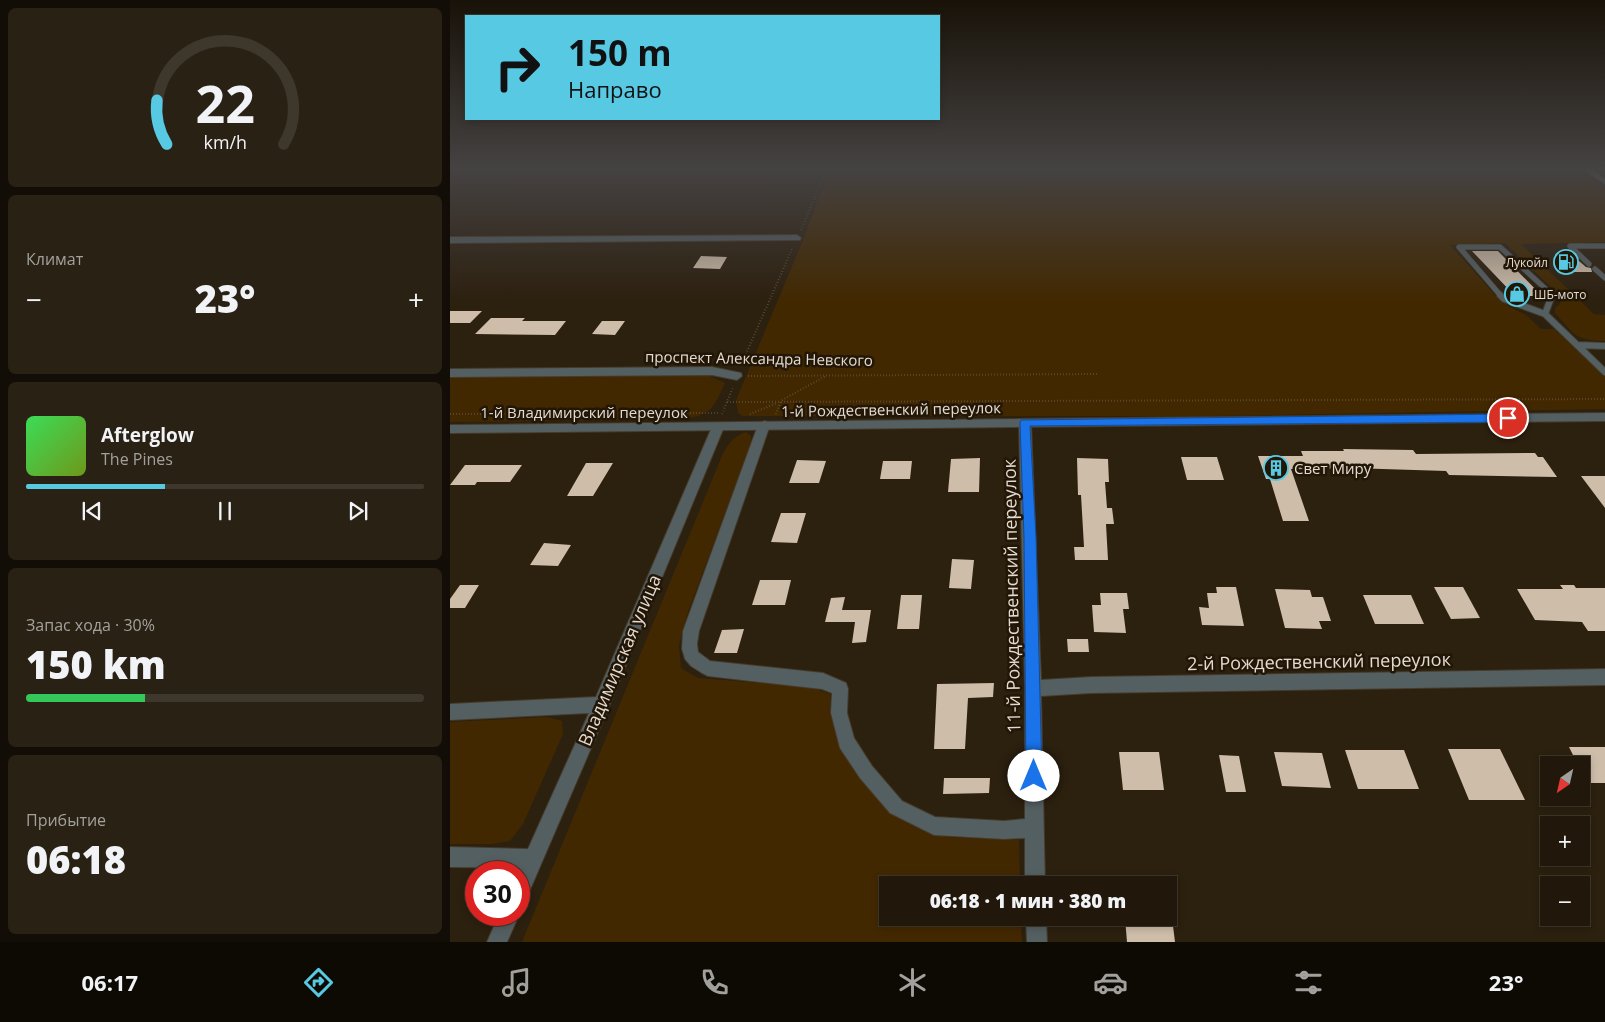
<!DOCTYPE html>
<html lang="ru">
<head>
<meta charset="utf-8">
<style>
	:root { --surface:#21180b; --page:#292114; --text:#f1f3f6; --muted:#a2a09d; --line:#3e372c; --accent:#57c9e2 }
	body { margin:0; font-family:"Open Sans",sans-serif; background:var(--page); color:var(--text); height:100vh; display:flex; flex-direction:column; font-size:19px; white-space:nowrap }
	* { box-sizing:border-box; margin:0 }
	p { font-size:16px; color:var(--muted) }
	.icon { flex:none; width:28px; height:28px; fill:none; stroke:currentColor; stroke-width:2; stroke-linecap:round; stroke-linejoin:round }
	.map { position:relative; flex:1; overflow:hidden }
	.sheet { display:flex; flex-direction:column; gap:8px; padding:8px; background:#120d06; width:450px }
	.sheet>* { flex:none }
	.hud { position:absolute; left:15px; top:15px; width:475px; height:105px; border-radius:0px; box-shadow:0 2px 8px #0003,0 0 0 1px var(--line); background:#57c9e2; color:#111; overflow:hidden }
	.needle { width:32px; rotate:214deg }
	.tools { position:absolute; left:1090px; top:756px; display:grid; gap:10px }
	.tools a { display:grid; place-items:center; width:50px; height:50px; border-radius:0px; background:var(--surface); box-shadow:0 2px 8px #0003,0 0 0 1px var(--line); font-size:25px }
	.speed { position:absolute; left:15px; top:861px; display:flex; gap:10px; font-size:25px; font-weight:700; text-align:center }
	.speed>* { display:grid; place-content:center; width:65px; height:65px; border-radius:50%; background:var(--surface); box-shadow:0 2px 8px #0003,0 0 0 1px var(--line); line-height:1 }
	.speed .limit { border:8px solid #d22; background:#fff; color:#111 }
	.pin { position:absolute; display:grid; place-items:center; width:42px; height:42px; color:#fff; margin:-21px; border:2px solid #fff; border-radius:50%; box-shadow:0 1px 5px #0007 }
	.me { position:absolute; width:55px; margin:-28px; rotate:0deg; stroke-linejoin:round; filter:drop-shadow(0 0 4px #0008) }
	.turn { display:flex; align-items:center; gap:18px; height:105px; padding:0 20px; font-size:22px }
	.turn .icon { width:65px; height:65px; stroke-width:2.5 }
	.turn b { display:block; font-size:35px; line-height:42px }
	.big { font-size:38px; font-weight:800; line-height:1.1 }
	.sheet .card { flex:1; display:flex; flex-direction:column; justify-content:center; gap:8px; min-width:0; padding:0 18px; border-radius:8px; background:var(--page) }
	.sheet .dial { align-items:center; gap:0 }
	.dial svg { height:130px; overflow:visible; fill:none; stroke:var(--line); stroke-width:7; stroke-linecap:round; text-anchor:middle }
	.dial text { fill:var(--text); stroke:none }
	.song { display:flex; align-items:center; gap:15px }
	.cover { width:60px; height:60px; border-radius:8px; background:linear-gradient(135deg,hsl(130 70% 55%),hsl(80 70% 35%)) }
	.played { height:5px; border-radius:2px; background:linear-gradient(90deg,var(--accent) 35%,var(--line) 35%) }
	.keys { display:flex; justify-content:space-around; direction:ltr }
	.heat { display:flex; justify-content:space-between; align-items:center; font-size:28px; direction:ltr }
	.charge { height:8px; border-radius:4px; background:linear-gradient(90deg,#34c759 30%,var(--line) 0) }
	.trip { position:absolute; left:429px; top:876px; width:298px; height:50px; border-radius:0px; background:var(--surface); box-shadow:0 2px 8px #0003,0 0 0 1px var(--line); font-weight:800; line-height:50px; text-align:center }
	.menu { display:flex; height:80px; justify-content:space-around; align-items:center; background:#0d0a04; color:var(--muted) }
	.menu .icon { width:35px; height:35px }
	.menu .on { color:var(--accent) }
	.menu b { font-size:22px; color:var(--text) }
	main { display:flex; flex:1; min-height:0 }
	.map>svg:first-child { display:block }
</style>
</head>
<body>
<main>
<section class="sheet">
<div class="card dial"><svg viewBox="0 0 100 80">
<path d="M14 69A42 42 0 1 1 86 69"/>
<path d="M14 69A42 42 0 0 1 8 42" stroke="#57c9e2"/>
<text x="50" y="56" font-size="32" font-weight="700">22</text>
<text x="50" y="72" font-size="11">km/h</text>
</svg></div>
<div class="card"><p>Климат</p>
<div class="heat"><a>−</a><b class="big">23°</b><a>+</a></div>
</div>
<div class="card">
<div class="song"><i class="cover"></i><div><b>Afterglow</b><p>The Pines</p></div></div>
<div class="played"></div>
<div class="keys"><svg class="icon" aria-label="previous" viewBox="0 0 24 24"><path d="M18 5L8 12l10 7zM5 5v14"/></svg><svg class="icon" aria-label="pause" viewBox="0 0 24 24"><path d="M8 5v14M16 5v14"/></svg><svg class="icon" aria-label="next" viewBox="0 0 24 24"><path d="M6 5l10 7-10 7zM19 5v14"/></svg></div>
</div>
<div class="card"><p>Запас хода · 30%</p><b class="big">150 km</b><div class="charge"></div></div>
<div class="card"><p>Прибытие</p><b class="big">06:18</b></div>
</section>
<div class="map">
<svg width="1155" height="942" viewBox="0 0 1155 942">
	<rect width="100%" height="100%" fill="#2c200f"/>
	<path fill="#422800" d="M379 170H1128L1155 190V242L1071 244 1144 314 1155 315V341C1124 340 1125 335 1105 313V308L1110 304 1111 299 1107 293 1055 243 1000 245 1048 298 1058 306 1076 315 1091 329H1104L1155 376V409L765 416H293L288 413 286 400 353 240Z
		M255 374 275 383C263 410 261 414 231 420L0 422V377Z
		M296 432 301 436V443L238 612 229 645 231 668 248 678 361 687 380 694 381 716 390 747 414 781 449 817 495 837 569 840 570 885H438V918H571L572 942H72L271 458C277 445 282 437 296 432Z
		M96 717 112 721 113 734 73 824 60 841 42 844H0V722Z"/>
	<path fill="#cdbda9" d="M1022 251H1048L1092 296H1065Z
		M251 256 277 257 270 269 243 268Z
		M1105 261H1129L1136 267 1141 268 1142 272H1117Z
		M0 311H32L20 323H0Z
		M41 318H75L72 321H116L105 335 25 334Z
		M152 321H175L165 335 142 334Z
		M893 449 963 450 966 454 1085 453 1088 457H1093L1107 477 999 475 996 471 901 468 841 469 859 521H833L820 479H816L808 456H853L851 451H894Z
		M731 457H767L774 480H737Z
		M530 458 529 492H498L501 459Z
		M627 458 658 459 659 482H655L657 508H662L664 524H656L658 560H625L624 547H634L631 495H628Z
		M347 460 376 461 369 483H339Z
		M433 461H462L460 479H430Z
		M136 463H163L143 496H117Z
		M15 465H72L60 482H27L25 485H0Z
		M1131 476H1155V508Z
		M331 513H356L347 543 321 542Z
		M94 543 121 545 108 566 80 565Z
		M502 559 524 560 521 589 499 588Z
		M310 580H341L335 605H302Z
		M10 585H29L15 608H0V599Z
		M1110 585H1124L1126 588H1155V631H1138L1132 622 1085 620 1067 589H1113Z
		M766 587H786L794 626 752 625 749 607 759 608 757 593H767Z
		M984 587H1013L1030 618 1001 619Z
		M825 589 860 590 862 597H873L881 621H869L872 629 835 628Z
		M650 593H677L679 609H673L676 633 644 632 642 605H651Z
		M451 595H472L469 629H447Z
		M913 595H961L974 624H925Z
		M395 597 392 610H421L416 642 402 643 405 622H375L381 598Z
		M294 629 287 653H264L272 630Z
		M617 639H638L639 652H618Z
		M544 683 543 697 518 698 515 749H484L487 684Z
		M1119 747H1155V783H1138L1131 771V765H1128Z
		M998 749H1050L1075 800H1019Z
		M895 750H954L969 789H908Z
		M669 752H709L714 790H673Z
		M824 752 872 753 881 788 832 786Z
		M769 755 789 756 796 792H776Z
		M494 778H540L539 793 493 794Z
		M675 918H722L725 942H677Z"/>
	<g fill="none" stroke-linecap="round" stroke-linejoin="round">
		<defs>
			<path id="service-far1" d="M1139 264 1120 246H1155
				M1145 269 1155 278
				M1051 296 1009 247H1050L1099 292 1100 296"/>
			<path id="service" d="M1050 295 1054 299 1095 314
				M1095 314 1155 372
				M1095 314 1101 298 1100 295
				M1128 345 1155 346"/>
			<path id="minor" d="M347 235 351 238 350 240 0 243V237Z
				M262 367 291 373 292 376 287 380 262 375 0 377V369Z
				M575 419 581 423 591 680 641 677 1155 669V685L641 693 591 696 595 885H575V838L554 839 484 835 440 813 410 778 390 748 381 713 382 693 372 689 258 676 252 673 241 666 235 659 232 649 233 631 308 425 314 421 318 422 320 425 249 631 247 644 248 652 260 661 373 673 396 683 398 689 397 713 404 738 422 766 452 801 485 817 554 821 575 819V688L569 423Z
				M268 423 274 427 157 711 76 899 69 902 68 872 70 868 0 867V847L78 849 139 713 0 720V704L146 697 262 427Z
				M69 914V915L57 942H37L49 915Z
				M576 918H596L597 942H577Z"/>
			<path id="tertiary" d="M1155 413V421L0 433V425Z"/>
			<path id="secondary" d="M1134 170H1142L1155 179V184Z"/>
		</defs>
		<use href="#service-far1" stroke="#463a2a" stroke-width="6"/>
		<use href="#service" stroke="#463a2a" stroke-width="8"/>
		<use href="#minor" stroke="#463a2a" stroke-width="2"/>
		<use href="#tertiary" stroke="#463a2a" stroke-width="2"/>
		<use href="#secondary" stroke="#463a2a" stroke-width="2"/>
		<path stroke="#716657" stroke-width="2" stroke-dasharray="0.5 2.5" stroke-linecap="butt" d="M351 230 376 170
			M291 365 343 247
			M298 376 648 374
			M332 400 376 376
			M277 402 1155 399
			M0 414 269 413
			M272 414 283 387
			M300 414 327 403
			M326 414 331 401"/>
		<use href="#service-far1" stroke="#545f62" stroke-width="5"/>
		<use href="#service" stroke="#545f62" stroke-width="6"/>
		<use href="#minor" fill="#545f62" fill-rule="evenodd"/>
		<use href="#tertiary" fill="#545f62" fill-rule="evenodd"/>
		<use href="#secondary" fill="#6f8287" fill-rule="evenodd"/>
	</g>
	<linearGradient id="sky" x2="0" y2="1"><stop stop-color="#181208"/><stop offset="0.56" stop-color="#454242"/><stop offset="1" stop-color="#454242" stop-opacity="0"/></linearGradient>
	<rect width="1155" height="301" fill="url(#sky)"/>
	<path fill="#1a73e8" stroke="#114b97" d="M1058 414 1063 418 1058 422 580 426 586 537 592 776 589 781 584 784 578 781 576 776 574 537 570 423 571 420Z"/>
	<defs>
		<symbol id="fuel-ring" viewBox="-11 -11 22 22"><circle r="9.5" fill="#221606" stroke="#57c9e2" stroke-width="1.5"/><path d="M-5.5-6h7V0h2V4h1.3V-2.5L3-4.5l.8-.8L6-3V5H2.5V1h-1V6h-7ZM-4.2-4.7v3.2H.2V-4.7Z" fill="#57c9e2"/></symbol>
		<symbol id="shop-ring" viewBox="-11 -11 22 22"><circle r="9.5" fill="#221606" stroke="#57c9e2" stroke-width="1.5"/><path d="M-5-2.5h2.3a2.7 3.5 0 0 1 5.4 0H5L5.5 6h-11ZM-1.5-2.5h3a1.5 2.3 0 0 0-3 0Z" fill="#57c9e2"/></symbol>
		<symbol id="building-ring" viewBox="-11 -11 22 22"><circle r="9.5" fill="#221606" stroke="#57c9e2" stroke-width="1.5"/><path d="M-4-6H4V6H1V3H-1V6H-4ZM-2.5-4.3h1.7v1.8h-1.7ZM.8-4.3h1.7v1.8H.8ZM-2.5-1h1.7V.8h-1.7ZM.8-1h1.7V.8H.8Z" fill="#57c9e2"/></symbol>
	</defs>
	<g fill-rule="evenodd">
		<use href="#fuel-ring" x="1102" y="248" width="28" height="28"/>
		<use href="#shop-ring" x="1053" y="280" width="28" height="28"/>
		<use href="#building-ring" x="812" y="454" width="28" height="28"/>
	</g>
	<g text-anchor="middle" dominant-baseline="central" stroke-width="5" stroke-linejoin="round" paint-order="stroke">
		<g font-size="12" fill="#e4dbd1" stroke="#221606" text-anchor="end">
			<text x="1098" y="262">Лукойл</text>
			<text x="1084" y="294" text-anchor="start">ШБ-мото</text>
		</g>
		<g font-size="15" fill="#e4dbd1" stroke="#221606">
			<text transform="translate(309 358) rotate(1)">проспект Александра Невского</text>
			<text transform="translate(441 409) rotate(-1)">1-й Рождественский переулок</text>
			<text x="134" y="412">1-й Владимирский переулок</text>
		</g>
		<g font-size="15" fill="#e4dbd1" stroke="#221606" text-anchor="start">
			<text x="844" y="468">Свет Миру</text>
		</g>
		<g font-size="18" fill="#e4dbd1" stroke="#221606">
			<text transform="translate(561 596) rotate(-91)">11-й Рождественский переулок</text>
			<text transform="translate(169 660) rotate(-67)">Владимирская улица</text>
			<text transform="translate(869 661) rotate(-1)">2-й Рождественский переулок</text>
		</g>
	</g>
</svg>
<div class="tools">
<a><svg class="needle" viewBox="-14 -14 28 28"><path d="M0-13l5 13h-10z" fill="#e53935"/><path d="M0 13l5-13h-10z" fill="#a2a09d"/></svg></a>
<a>+</a>
<a>−</a>
</div>
<div class="speed"><div class="limit">30</div></div>
<div class="pin" style="left:1058px;top:418px;background:#d93025"><svg class="icon" aria-label="arrive" viewBox="0 0 24 24"><path d="M6 21V4h12l-3 4 3 4H6"/></svg></div>
<svg class="me" style="left:584px;top:776px" viewBox="-20 -20 40 40"><circle r="19" fill="#fff"/><path d="M0-13L10 11 0 6-10 11z" fill="#1a73e8"/></svg>
<div class="trip">06:18 · 1 мин · 380 m</div>
<div class="hud">
<div class="turn"><svg class="icon" aria-label="right" viewBox="0 0 24 24"><path d="M7 20v-9h11M14 6l5 5-5 5"/></svg><div><b>150 m</b>Направо</div></div>
</div>
</div>
</main>
<nav class="menu">
<b>06:17</b>
<svg class="icon on" aria-label="directions" viewBox="0 0 24 24"><path d="M12 3l9 9-9 9-9-9zM9 14v-3h6M13 9l2 2-2 2"/></svg>
<svg class="icon" aria-label="music" viewBox="0 0 24 24"><path d="M9 18V5l10-2v13"/><circle cx="6" cy="18" r="3"/><circle cx="16" cy="16" r="3"/></svg>
<svg class="icon" aria-label="phone" viewBox="0 0 24 24"><path d="M5 4h4l2 5-3 2q2 4 5 5l2-3 5 2v4C11 20 4 13 5 4z"/></svg>
<svg class="icon" aria-label="climate" viewBox="0 0 24 24"><path d="M12 3v18M4 7l16 10M4 17L20 7"/></svg>
<svg class="icon" aria-label="car" viewBox="0 0 24 24"><path d="M5 17H2v-5l4-1 3-4h7l3 4 3 1v5h-3M9 17h6M6 11h13"/><circle cx="7" cy="17" r="2"/><circle cx="17" cy="17" r="2"/></svg>
<svg class="icon" aria-label="filters" viewBox="0 0 24 24"><path d="M4 7h16M4 17h16"/><circle cx="9" cy="7" r="2"/><circle cx="15" cy="17" r="2"/></svg>
<b>23°</b>
</nav>
</body>
</html>
